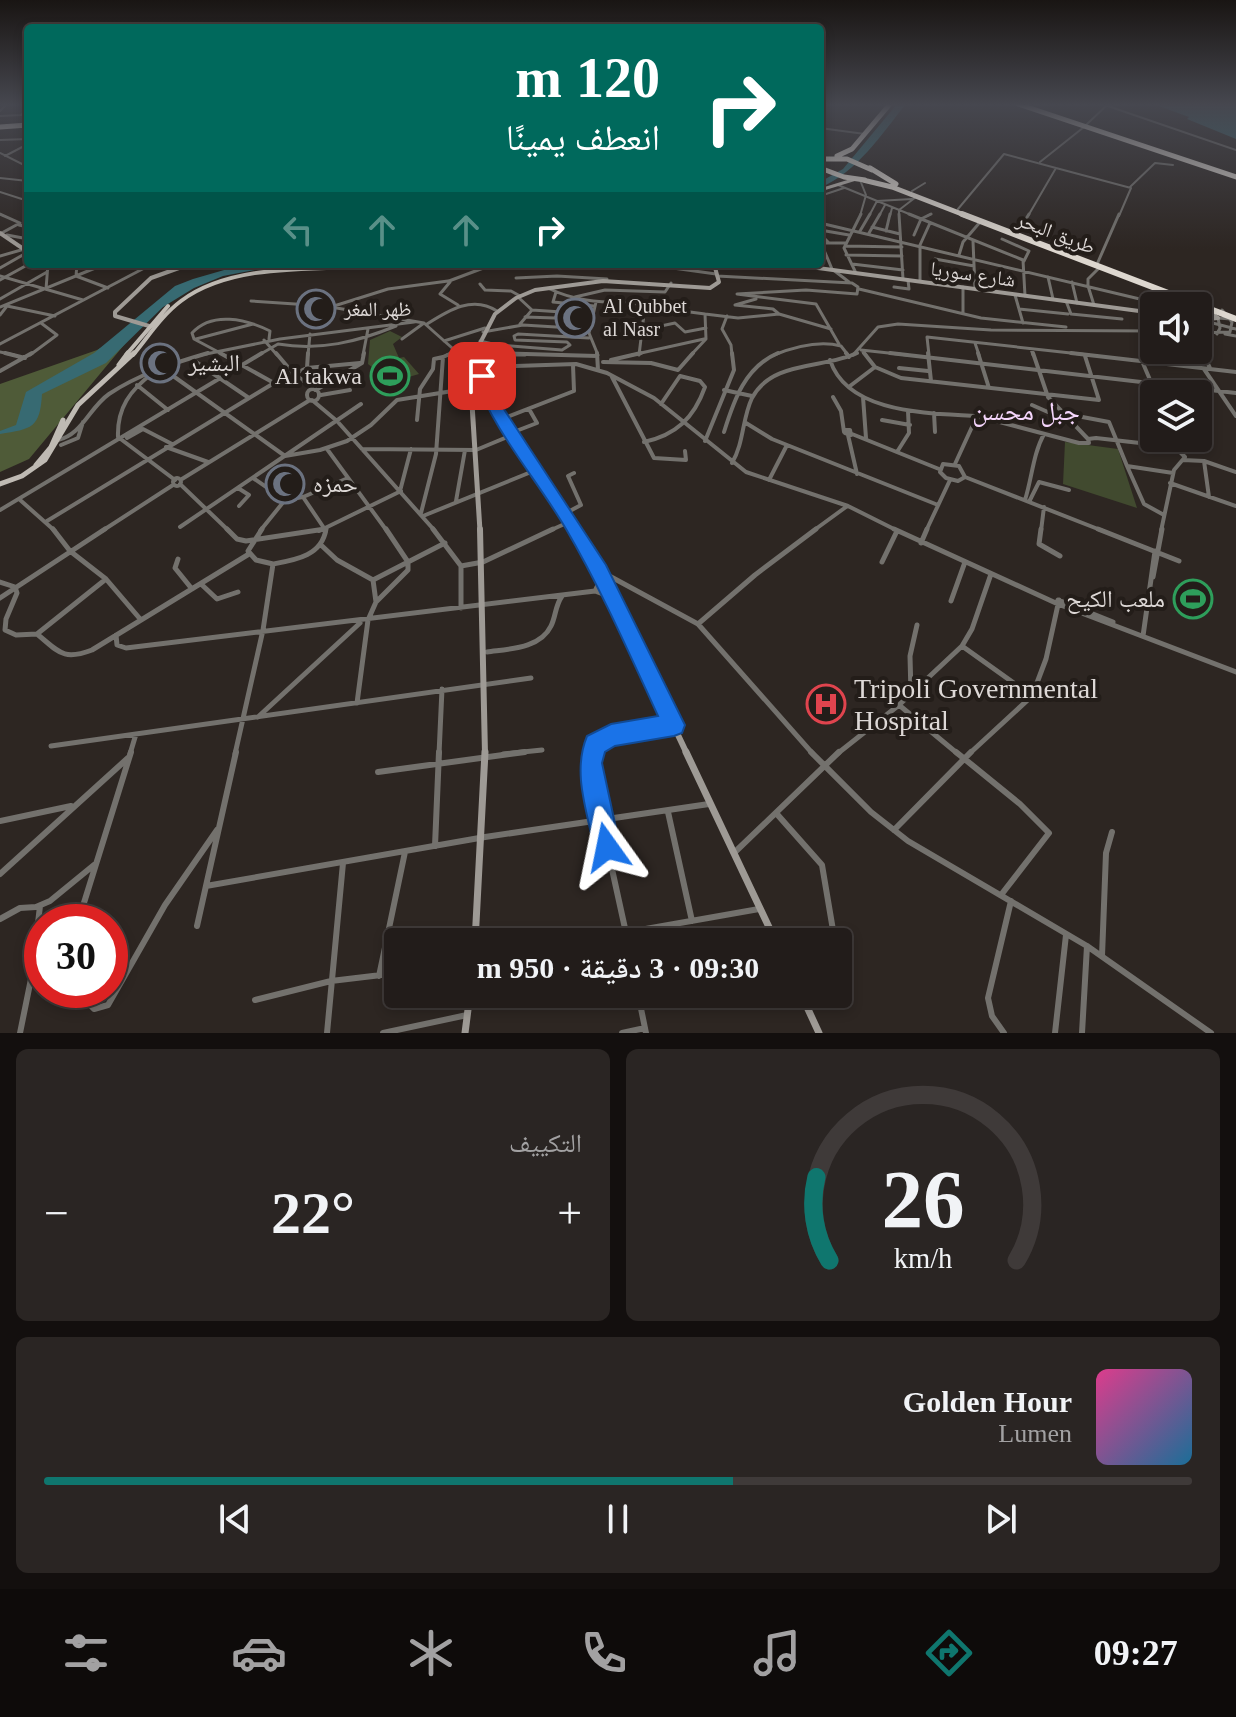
<!DOCTYPE html>
<html lang="ar">
<head>
<meta charset="utf-8">
<style>
	:root { --surface:#221c1a; --page:#2a2523; --text:#f1f3f6; --muted:#a2a1a2; --line:#3f3a39; --accent:#0f766e }
	body { margin:0; font-family:"Times New Roman","Noto Naskh Arabic",serif; background:var(--page); color:var(--text); direction:rtl; height:100vh; display:flex; flex-direction:column; font-size:30px; white-space:nowrap }
	* { box-sizing:border-box; margin:0 }
	p { font-size:26px; color:var(--muted) }
	.icon { flex:none; width:44px; height:44px; fill:none; stroke:currentColor; stroke-width:2; stroke-linecap:round; stroke-linejoin:round }
	.map { position:relative; height:1033px; overflow:hidden; direction:ltr }
	.drawer { display:flex; flex-direction:column; gap:16px; padding:16px; background:#130f0e; flex:1 }
	.drawer>* { flex:none }
	.banner { position:absolute; left:24px; top:24px; width:800px; height:244px; border-radius:8px; box-shadow:0 4px 12px #0003,0 0 0 2px var(--line); direction:rtl; background:#00695c; color:#fff; overflow:hidden }
	.tools { position:absolute; left:1140px; top:292px; display:grid; gap:16px }
	.tools a { display:grid; place-items:center; width:72px; height:72px; border-radius:8px; background:var(--surface); box-shadow:0 4px 12px #0003,0 0 0 2px var(--line); font-size:40px }
	.speed { position:absolute; left:24px; top:904px; display:flex; gap:16px; font-size:40px; font-weight:700; text-align:center }
	.speed>* { display:grid; place-content:center; width:104px; height:104px; border-radius:50%; background:var(--surface); box-shadow:0 4px 12px #0003,0 0 0 2px var(--line); line-height:1 }
	.speed .limit { border:12px solid #d22; background:#fff; color:#111 }
	.pin { position:absolute; display:grid; place-items:center; width:68px; height:68px; color:#fff; margin:-34px; border-radius:16px; box-shadow:0 4px 12px #0006 }
	.me { position:absolute; width:88px; margin:-44px; rotate:348deg; stroke-linejoin:round; filter:drop-shadow(0 0 6px #0008) }
	.turn { display:flex; align-items:center; gap:28px; height:168px; padding:0 32px; font-size:36px }
	.turn .icon { width:104px; height:104px; stroke-width:2.5 }
	.turn b { display:block; font-size:56px; line-height:68px }
	.lanes { display:flex; align-items:center; height:76px; padding:0 32px; background:#0003; justify-content:center; gap:40px; direction:ltr }
	.lanes .off { opacity:.35 }
	.big { font-size:60px; font-weight:600; line-height:1.1 }
	.drawer .tile { flex:1; display:flex; flex-direction:column; justify-content:center; gap:12px; min-width:0; padding:0 28px; border-radius:12px; background:var(--page) }
	.drawer .dial { align-items:center; gap:0 }
	.dial svg { height:208px; overflow:visible; fill:none; stroke:var(--line); stroke-width:7; stroke-linecap:round; text-anchor:middle }
	.dial text { fill:var(--text); stroke:none }
	.song { display:flex; align-items:center; gap:24px }
	.cover { width:96px; height:96px; border-radius:12px; background:linear-gradient(135deg,hsl(330 70% 55%),hsl(200 70% 35%)) }
	.played { height:8px; border-radius:4px; background:linear-gradient(90deg,var(--accent) 60%,var(--line) 60%) }
	.keys { display:flex; justify-content:space-around; direction:ltr }
	.heat { display:flex; justify-content:space-between; align-items:center; font-size:44px; direction:ltr }
	.drawer .tiles { flex:1; display:grid; gap:16px; grid-template-columns:1fr 1fr }
	.tile:last-child { grid-column:span 2 }
	.trip { position:absolute; left:384px; top:928px; width:468px; height:80px; border-radius:8px; background:var(--surface); box-shadow:0 4px 12px #0003,0 0 0 2px var(--line); font-weight:600; line-height:80px; text-align:center; direction:rtl }
	.tabs { display:flex; height:128px; justify-content:space-around; align-items:center; background:#0e0b0a; color:var(--muted) }
	.tabs .icon { width:56px; height:56px }
	.tabs .current { color:var(--accent) }
	.tabs b { font-size:36px; color:var(--text) }
	.map>svg:first-child { display:block }
</style>
</head>
<body>
<div class="map">
<svg width="1236" height="1033" viewBox="0 0 1236 1033">
	<rect width="100%" height="100%" fill="#2d2622"/>
	<path fill="#414a2f" d="M390 331 402 337 393 344 399 358 404 357 419 374 388 383 381 373 385 369 378 372 368 364 370 340Z
		M1065 442 1118 449 1137 508 1063 484Z"/>
	<path fill="#4f5b38" d="M129 331V339L29 459 0 472V384L97 350Z"/>
	<path fill="#376a72" d="M897 104H906C880 136 858 171 820 188V182L843 169Z
		M1153 104H1236V139L1187 119 1189 117Z
		M386 264 351 268H265L223 276 194 288 163 307 106 363 42 394C40 428 32 429 0 434V431L16 425 26 392 94 353 175 286 193 279 238 266 260 264Z"/>
	<g fill="none" stroke-linecap="round" stroke-linejoin="round">
		<path stroke="#73716d" stroke-width="2" d="M1102 104 1236 150
			M0 111 7 104
			M22 114 24 115H21Z
			M0 116 21 115
			M1086 125 1106 106
			M820 128 865 134
			M0 140 28 139
			M0 153 28 167
			M5 156 28 144
			M1040 162 1084 127
			M1056 168 1131 188 1119 216
			M0 178 28 181
			M860 180 866 195 860 216
			M838 185 914 216
			M1130 187 1155 163 1173 165
			M912 191 925 183
			M0 192 28 201
			M820 196 844 188
			M958 209 1004 154 1056 168 1028 216
			M0 214 4 216
			M869 216 877 201 912 199
			M879 216 885 205
			M890 216 892 208
			M899 216V210L916 197
			M927 216 931 214"/>
		<path stroke="#73716d" stroke-width="3" d="M0 214 20 223 0 234
			M899 214 903 279
			M909 214 1023 260 1025 296
			M820 223 1144 300
			M19 225 28 227
			M872 227 900 234
			M820 230 849 235
			M860 231 870 214
			M886 231 890 214
			M1018 232 1029 214
			M869 233 880 214
			M820 234 829 243
			M7 235 23 238
			M914 235 921 219 931 214
			M1002 239 1029 251 1024 261
			M973 241 975 289
			M821 243 832 269 849 282
			M822 243H846
			M845 246 902 247
			M846 255 902 256
			M959 255 963 242 981 221
			M0 256 28 248
			M935 259 974 266
			M1098 262 1119 214
			M77 264 76 276 108 288
			M644 264 716 274
			M852 264 903 270
			M0 268 28 252
			M855 271 844 248 861 214
			M0 276 83 300
			M717 276 852 283 858 287 857 294 806 290 737 294 816 304 839 344
			M1048 277 1053 299
			M516 278 557 276 607 279
			M0 280 29 264
			M449 281 494 264
			M920 281V245L930 223
			M450 282 440 294 458 305
			M1072 282 1077 303
			M480 284 485 290 511 291 520 296
			M1088 286V279L1098 269
			M1088 286 1094 305
			M894 287 909 289 908 280
			M963 287V313
			M46 289 48 264
			M550 289C591 309 634 298 677 309
			M859 289 981 318 1066 327
			M556 292 553 302 594 306
			M1015 295 1023 323
			M518 297 532 310 520 324
			M575 297 605 290 665 292 671 283
			M0 299 47 272
			M756 299 735 305 773 309 779 314
			M251 301 325 306 424 323 460 355
			M1066 301 1071 314 1122 319
			M596 302 589 333 598 355
			M7 306 55 316
			M334 306 388 289 448 281
			M0 307 105 264
			M1019 309 1068 314
			M532 310 591 314
			M705 314 738 318 779 314 831 329
			M0 315 7 306
			M727 316 722 329 731 345 732 355
			M525 317 555 318 559 311
			M1205 321 1236 329
			M427 324C449 310 473 295 497 311
			M642 330 675 323 685 332 706 328
			M483 332 523 325 589 329
			M1198 333 1230 332 1232 322 1222 310
			M1217 334 1220 328 1218 318 1231 319
			M1225 334 1236 336
			M196 339 253 324
			M402 339 424 323
			M264 340 277 355
			M444 341 485 328
			M480 341 497 345
			M975 343 979 355
			M0 344 152 264
			M1199 345 1204 355
			M1031 349 1033 355
			M861 350 907 355
			M0 352 14 355
			M863 352 866 355
			M30 355 57 335 41 323
			M201 355 280 339 414 322
			M224 355 194 339 192 333C212 311 246 319 270 331L269 339
			M259 355 278 344C320 351 357 342 396 326
			M308 355 310 334
			M363 355 368 329
			M447 355 455 352
			M525 355H493L497 345 562 350 570 345 567 342 515 340 514 336 518 334 589 338
			M632 355 704 339
			M639 355 645 306 705 314 706 339 691 355
			M774 355C794 347 819 340 841 346L848 355
			M853 355 878 327 898 324 991 330 1154 331
			M929 355 927 337 1089 355"/>
		<path stroke="#73716d" stroke-width="4" d="M5 353 25 358
			M220 353 274 383
			M276 353 292 372 315 390
			M458 353 473 367
			M494 353 597 356
			M597 353 598 370
			M846 353 849 357
			M864 353 875 367 901 378 1099 400 1085 356
			M890 353 1236 393
			M928 353 931 381
			M978 353 989 388
			M1033 353 1048 397 1088 439
			M1071 353 1236 372
			M1203 353 1210 368
			M193 360 249 398
			M611 360 641 353
			M830 360C848 415 932 413 977 416
			M1142 361 1156 394
			M603 362 651 363 678 370 693 353
			M483 367 576 364 607 373 654 398 746 472 848 506 898 531
			M162 368 285 456 320 450 347 441 371 425 397 400 471 388
			M307 368 360 363
			M899 368 928 371
			M1204 369 1236 416
			M0 371 32 353
			M153 373C130 390 117 408 118 437L175 480
			M612 377 654 458 686 460 685 451
			M137 385 168 410
			M850 386 875 367
			M307 395a6 6 0 1 1 12 0a6 6 0 1 1-12 0Z
			M316 390 362 363 364 353
			M724 390 752 396
			M321 395 350 390
			M833 397 841 411 844 432
			M863 397 866 438
			M312 400 337 421 435 531
			M1032 405 1066 420
			M934 413 935 432
			M1061 413 1109 422 1127 466 1173 473
			M502 419 574 391 573 365
			M417 420 420 389 433 369 434 359 443 357
			M882 420 910 425
			M746 423 772 439 938 505
			M846 430H850L851 435 845 433Z
			M724 432C734 400 745 367 778 353
			M511 433 537 423 529 409
			M852 434 939 469
			M848 435 857 474
			M127 438 143 429 172 444
			M58 440C82 435 89 408 109 394 139 374 174 363 208 353
			M705 441 734 370 732 353
			M644 442C676 435 694 418 705 387L700 381 680 376 661 404
			M61 445 78 438 83 422
			M166 447 208 462
			M327 449 387 531
			M362 449 476 450 512 435
			M897 452 909 433 908 411
			M1183 460 1204 461 1236 472
			M1204 461 1209 497
			M732 463C744 443 742 419 752 398 772 360 824 369 857 353
			M943 464 959 466 965 477 958 481 946 478 940 472Z
			M955 464 977 416 1079 443H1089L1088 439 1096 438 1175 447 1185 457 1174 470 1161 531
			M1127 466 1144 504 1164 515
			M965 477 1103 531
			M173 482a4 4 0 1 1 8 0a4 4 0 1 1-8 0Z
			M253 478 285 500 303 497 348 478
			M182 479 310 400
			M769 480 787 445
			M1170 483 1236 506
			M180 484 229 531
			M238 488 249 495 239 506
			M400 491 411 449
			M303 497 326 531
			M19 499 55 531
			M1025 500C1032 478 1033 454 1044 434
			M456 501 465 450
			M1029 502 1039 482 1069 490
			M0 510 262 353
			M421 513 436 454 443 357 452 353
			M566 513 581 505 568 476 574 473
			M423 516 536 470
			M47 521 274 383 307 368 308 353
			M180 527 361 404
			M102 531 173 485
			M260 531 285 500
			M319 531 401 491
			M549 531 571 521
			M813 531 846 507
			M926 531 950 480
			M1041 531 1044 507"/>
		<path stroke="#73716d" stroke-width="5" d="M53 529 70 551 106 579 141 620
			M227 529 237 539 246 541 325 529
			M262 529 248 551 256 560 273 564
			M386 529 408 562 445 543
			M433 529 461 566V608
			M894 529 1058 604 1236 672
			M1041 529 1039 544 1060 556
			M1098 529 1179 561
			M921 543 927 529
			M321 545 337 560 373 580
			M178 559 175 568 192 589
			M882 562 897 531
			M461 566 483 562 553 529
			M602 572 698 624 813 754
			M1153 577 1162 529
			M0 582 15 587 17 593 6 619 5 630 16 635 37 634C59 652 63 661 92 650L249 554
			M201 584 217 599 238 592
			M595 591 602 577
			M0 598 105 529
			M1058 600 1113 622
			M951 601 965 562
			M376 602 373 580 408 562
			M698 624 755 575 816 529
			M37 634 106 579
			M116 635 117 645 126 648 595 591 611 597
			M1143 636 1155 551
			M962 646 1032 696
			M487 652C508 649 540 649 551 626 556 616 555 606 562 596
			M911 694 910 656 917 625
			M357 703 368 620 376 602 408 570V562
			M899 705 958 754
			M258 717 360 623
			M51 746 531 678
			M130 754 136 734
			M235 754 263 630 273 564C295 560 322 556 326 529
			M439 754 442 689
			M503 754 542 750
			M591 754C610 727 645 729 674 725
			M837 754 899 705 962 646 972 629 991 574
			M969 754 1032 696 1046 659 1059 600"/>
		<path stroke="#73716d" stroke-width="6" d="M593 752 601 819 628 942
			M811 752 871 812 908 841 1087 946 1211 1033
			M956 752 1020 804 1049 833 1001 895
			M378 772 525 752
			M668 812 692 921
			M776 813 822 865 835 942
			M0 821 71 806
			M894 830 971 752
			M435 846 439 752
			M735 852 839 752
			M0 874 128 758
			M206 886 485 837 709 804
			M0 919 20 908 36 907 50 901 94 865
			M78 922 131 752
			M197 926 236 752
			M572 942 759 909
			M1102 956 1106 853 1112 832
			M32 974 42 967
			M379 976 405 852
			M76 990 94 1009 108 1005 165 905 217 830
			M638 994 646 1033
			M255 1000 331 981 398 973
			M20 1033 32 974 40 906
			M327 1033 343 863
			M383 1033 467 1015
			M622 1033 645 1028
			M1004 1033 992 1016 988 998 1011 901
			M1055 1033 1066 935
			M1082 1033 1087 946"/>
		<path stroke="#9e9a95" stroke-width="4" d="M0 233 28 252
			M788 264 1154 313
			M1206 310 1218 318
			M1198 320 1218 318
			M149 326 115 316V312L151 278 190 264
			M474 355 495 314 516 298 535 290 603 281 710 288 719 282 714 264"/>
		<path stroke="#9e9a95" stroke-width="5" d="M474 366 475 353
			M482 376 473 377V367H484C491 430 545 480 577 531
			M473 377 471 388 480 531"/>
		<path stroke="#9e9a95" stroke-width="6" d="M480 529 485 754
			M576 529 600 570 687 754"/>
		<path stroke="#9e9a95" stroke-width="7" d="M686 752 776 942
			M475 942 485 752
			M801 994 819 1033
			M465 1033 470 994"/>
		<path stroke="#bfbab3" stroke-width="3" d="M820 190 856 179"/>
		<path stroke="#bfbab3" stroke-width="4" d="M126 355 168 306
			M133 355C148 337 162 315 181 301 239 257 339 273 408 264"/>
		<path stroke="#bfbab3" stroke-width="5" d="M119 365 128 353
			M36 465 51 447 63 420
			M0 484 22 476 45 460 78 405 134 353"/>
		<path stroke="#ddd7cf" stroke-width="5" d="M1018 104 1236 177
			M0 127 28 125
			M837 156 852 149 890 104
			M820 159H847L872 170
			M820 168 844 177 865 180
			M870 168 896 184
			M863 180 892 187 967 216"/>
		<path stroke="#ddd7cf" stroke-width="6" d="M962 214 1236 319"/>
	</g>
	<linearGradient id="sky" x2="0" y2="1"><stop stop-color="#191513"/><stop offset="0.42" stop-color="#46474f"/><stop offset="1" stop-color="#46474f" stop-opacity="0"/></linearGradient>
	<rect width="1236" height="249" fill="url(#sky)"/>
	<path fill="#1a73e8" stroke="#114b97" stroke-width="2" d="M482 371 487 373 498 400 606 565 685 725 682 733 674 736 615 746 605 752 602 763 620 847 616 856 607 860 598 856 594 847C587 811 572 772 587 736L611 724 658 716C629 653 601 589 566 529 536 478 494 432 474 376Z"/>
	<defs>
		<symbol id="mosque-ring" viewBox="-11 -11 22 22"><circle r="9.5" fill="#231d19" stroke="#6b7280" stroke-width="1.5"/><path d="M3.5-4.9A6 6 0 1 0 3.5 4.9A5 5 0 1 1 3.5-4.9Z" fill="#6b7280"/></symbol>
		<symbol id="stadium-ring" viewBox="-11 -11 22 22"><circle r="9.5" fill="#231d19" stroke="#2e9e5b" stroke-width="1.5"/><path d="M0-5a6.5 5 0 1 0 0 10a6.5 5 0 1 0 0-10ZM-3.5-1.8h7v3.6h-7Z" fill="#2e9e5b"/></symbol>
		<symbol id="hospital-ring" viewBox="-11 -11 22 22"><circle r="9.5" fill="#231d19" stroke="#e0444e" stroke-width="1.5"/><path d="M-5-5h3v3.5h4V-5h3V5h-3V1.5h-4V5h-3Z" fill="#e0444e"/></symbol>
	</defs>
	<g fill-rule="evenodd">
		<use href="#mosque-ring" x="294" y="287" width="44" height="44"/>
		<use href="#mosque-ring" x="553" y="296" width="44" height="44"/>
		<use href="#mosque-ring" x="138" y="341" width="44" height="44"/>
		<use href="#stadium-ring" x="368" y="354" width="44" height="44"/>
		<use href="#mosque-ring" x="263" y="462" width="44" height="44"/>
		<use href="#stadium-ring" x="1171" y="577" width="44" height="44"/>
		<use href="#hospital-ring" x="804" y="682" width="44" height="44"/>
	</g>
	<g text-anchor="middle" dominant-baseline="central" stroke-width="8" stroke-linejoin="round" paint-order="stroke">
		<g font-size="20" fill="#ddd8d6" stroke="#231d19">
			<text transform="translate(1056 233) rotate(21)">طريق البحر</text>
			<text transform="translate(973 274) rotate(8)">شارع سوريا</text>
		</g>
		<g font-size="20" fill="#ddd8d6" stroke="#231d19" text-anchor="start">
			<text x="603" y="306">Al Qubbet<tspan x="603" dy="23">al Nasr</tspan></text>
			<text x="344" y="309">ظهر المغر</text>
		</g>
		<g font-size="24" fill="#ddd8d6" stroke="#231d19" text-anchor="start">
			<text x="188" y="363">البشير</text>
			<text x="362" y="376" text-anchor="end">Al takwa</text>
			<text x="313" y="484">حمزه</text>
			<text x="1165" y="599" text-anchor="end">ملعب الكيح</text>
		</g>
		<g font-size="26" fill="#f5d6fc" stroke="#231d19">
			<text x="1026" y="411">جبل محسن</text>
		</g>
		<g font-size="28" fill="#ddd8d6" stroke="#231d19" text-anchor="start">
			<text x="854" y="688">Tripoli Governmental<tspan x="854" dy="32">Hospital</tspan></text>
		</g>
	</g>
</svg>
<div class="tools">
<a><svg class="icon" aria-label="sound" viewBox="0 0 24 24"><path d="M4 9h4l5-4v14l-5-4H4zM17 9q2 3 0 6"/></svg></a>
<a><svg class="icon" aria-label="layers" viewBox="0 0 24 24"><path d="M12 4l9 5-9 5-9-5zM3 14l9 5 9-5"/></svg></a>
</div>
<div class="speed"><div class="limit">30</div></div>
<div class="pin" style="left:482px;top:376px;background:#d93025"><svg class="icon" aria-label="arrive" viewBox="0 0 24 24"><path d="M6 21V4h12l-3 4 3 4H6"/></svg></div>
<svg class="me" style="left:607px;top:847px" viewBox="-20 -20 40 40"><path d="M0-17L14 15 0 8-14 15z" fill="#1a73e8" stroke="#fff" stroke-width="4"/></svg>
<div class="trip">09:30 · 3 دقيقة · 950 m</div>
<div class="banner">
<div class="turn"><svg class="icon" aria-label="right" viewBox="0 0 24 24"><path d="M7 20v-9h11M14 6l5 5-5 5"/></svg><div><b>120 m</b>انعطف يمينًا</div></div>
<div class="lanes"><svg class="icon off" aria-label="left" viewBox="0 0 24 24"><path d="M17 20v-9H6M10 6l-5 5 5 5"/></svg><svg class="icon off" aria-label="ahead" viewBox="0 0 24 24"><path d="M12 20V5M6 11l6-6 6 6"/></svg><svg class="icon off" aria-label="ahead" viewBox="0 0 24 24"><path d="M12 20V5M6 11l6-6 6 6"/></svg><svg class="icon" aria-label="right" viewBox="0 0 24 24"><path d="M7 20v-9h11M14 6l5 5-5 5"/></svg></div>
</div>
</div>
<section class="drawer">
<div class="tiles">
<div class="tile dial"><svg viewBox="0 0 100 80">
<path d="M14 69A42 42 0 1 1 86 69"/>
<path d="M14 69A42 42 0 0 1 9 37" stroke="#0f766e"/>
<text x="50" y="56" font-size="32" font-weight="700">26</text>
<text x="50" y="72" font-size="11">km/h</text>
</svg></div>
<div class="tile"><p>التكييف</p>
<div class="heat"><a>−</a><b class="big">22°</b><a>+</a></div>
</div>
<div class="tile">
<div class="song"><i class="cover"></i><div><b>Golden Hour</b><p>Lumen</p></div></div>
<div class="played"></div>
<div class="keys"><svg class="icon" aria-label="previous" viewBox="0 0 24 24"><path d="M18 5L8 12l10 7zM5 5v14"/></svg><svg class="icon" aria-label="pause" viewBox="0 0 24 24"><path d="M8 5v14M16 5v14"/></svg><svg class="icon" aria-label="next" viewBox="0 0 24 24"><path d="M6 5l10 7-10 7zM19 5v14"/></svg></div>
</div>
</div>
</section>
<nav class="tabs">
<b>09:27</b>
<svg class="icon current" aria-label="directions" viewBox="0 0 24 24"><path d="M12 3l9 9-9 9-9-9zM9 14v-3h6M13 9l2 2-2 2"/></svg>
<svg class="icon" aria-label="music" viewBox="0 0 24 24"><path d="M9 18V5l10-2v13"/><circle cx="6" cy="18" r="3"/><circle cx="16" cy="16" r="3"/></svg>
<svg class="icon" aria-label="phone" viewBox="0 0 24 24"><path d="M5 4h4l2 5-3 2q2 4 5 5l2-3 5 2v4C11 20 4 13 5 4z"/></svg>
<svg class="icon" aria-label="climate" viewBox="0 0 24 24"><path d="M12 3v18M4 7l16 10M4 17L20 7"/></svg>
<svg class="icon" aria-label="car" viewBox="0 0 24 24"><path d="M5 17H2v-5l4-1 3-4h7l3 4 3 1v5h-3M9 17h6M6 11h13"/><circle cx="7" cy="17" r="2"/><circle cx="17" cy="17" r="2"/></svg>
<svg class="icon" aria-label="filters" viewBox="0 0 24 24"><path d="M4 7h16M4 17h16"/><circle cx="9" cy="7" r="2"/><circle cx="15" cy="17" r="2"/></svg>
</nav>
</body>
</html>
